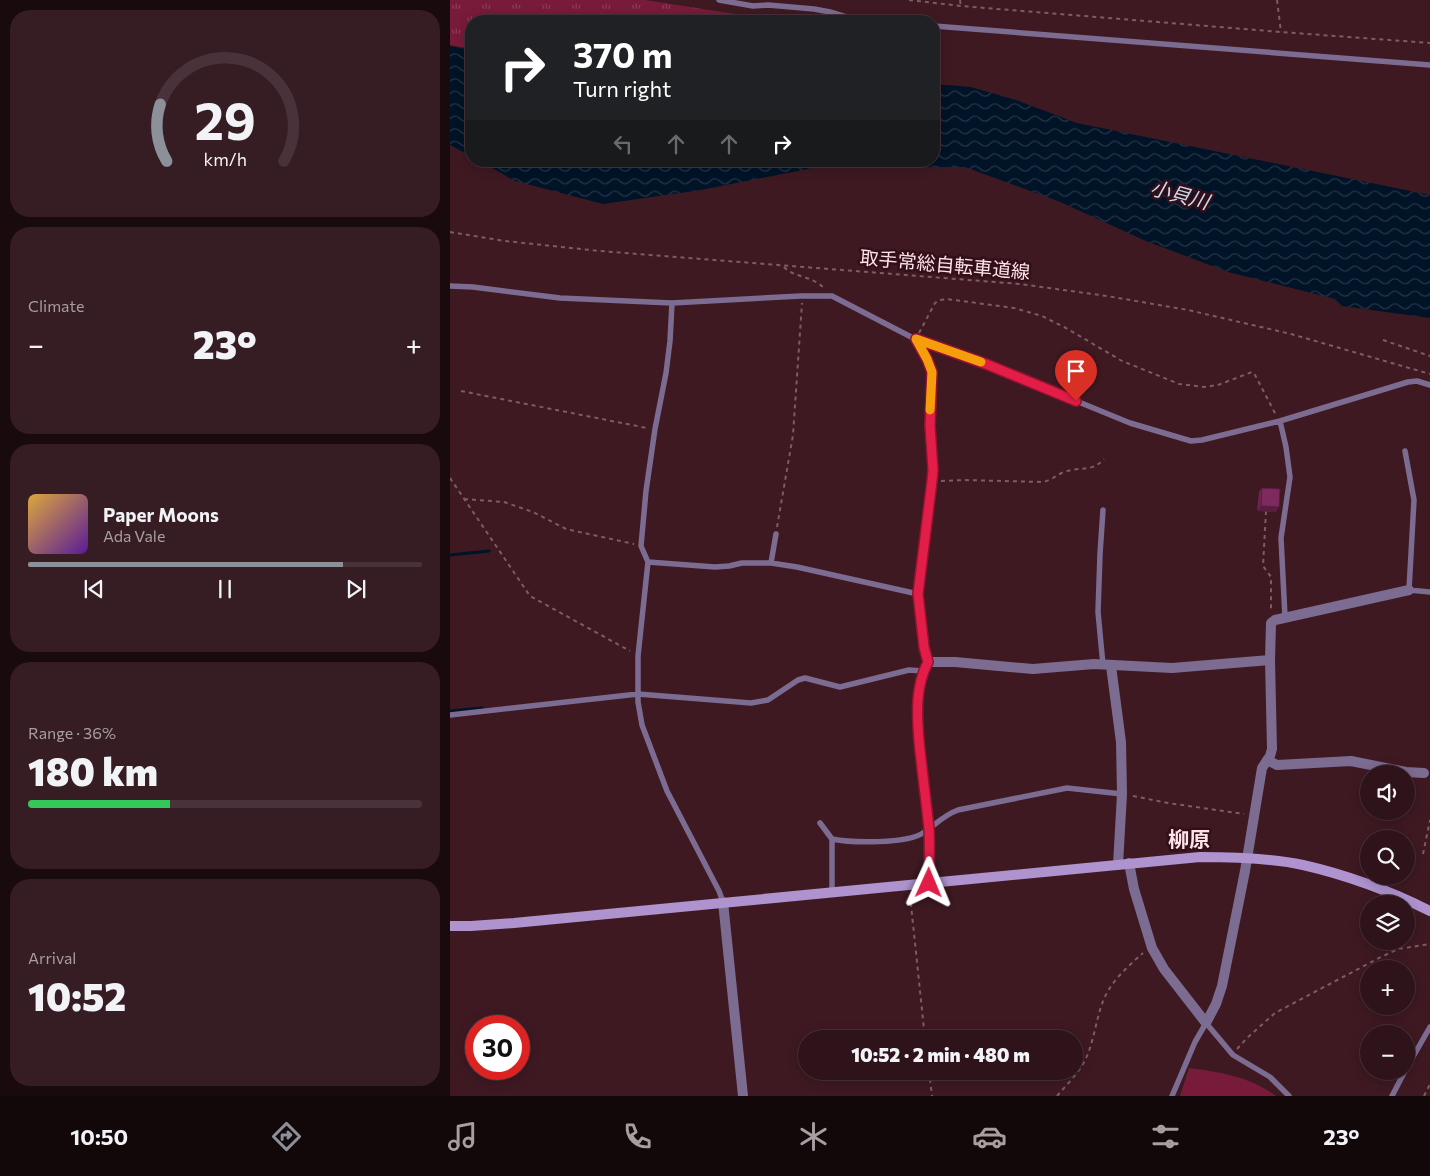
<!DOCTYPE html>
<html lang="en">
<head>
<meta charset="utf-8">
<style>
	:root { --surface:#2e131a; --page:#361c23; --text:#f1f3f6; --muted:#a79ea2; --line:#493239; --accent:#8c9099 }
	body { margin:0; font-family:Commissioner,"Noto Sans JP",sans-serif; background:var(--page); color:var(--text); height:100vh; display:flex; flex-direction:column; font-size:19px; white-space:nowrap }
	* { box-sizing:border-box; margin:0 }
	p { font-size:16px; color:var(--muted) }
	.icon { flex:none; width:28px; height:28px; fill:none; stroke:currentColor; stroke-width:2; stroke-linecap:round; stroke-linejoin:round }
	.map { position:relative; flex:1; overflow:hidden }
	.side { display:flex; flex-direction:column; gap:10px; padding:10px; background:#190a0e; width:450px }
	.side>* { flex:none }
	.hud { position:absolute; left:15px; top:15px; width:475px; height:152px; border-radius:20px; box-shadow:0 2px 12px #0003,0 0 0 1px var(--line); background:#202124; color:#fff; overflow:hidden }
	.tools { position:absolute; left:910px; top:765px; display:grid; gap:10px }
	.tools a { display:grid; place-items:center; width:55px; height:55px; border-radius:50%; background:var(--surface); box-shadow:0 2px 12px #0003,0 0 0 1px var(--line); font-size:25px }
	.speed { position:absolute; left:15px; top:1015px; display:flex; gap:10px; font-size:25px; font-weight:700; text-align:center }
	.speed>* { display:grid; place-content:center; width:65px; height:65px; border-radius:50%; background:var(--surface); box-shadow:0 2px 12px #0003,0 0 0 1px var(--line); line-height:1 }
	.speed .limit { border:8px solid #d22; background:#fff; color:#111 }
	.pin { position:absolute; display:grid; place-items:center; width:42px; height:42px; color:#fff; margin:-51px -21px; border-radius:50% 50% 50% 0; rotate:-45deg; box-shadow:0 0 5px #0007 }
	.pin .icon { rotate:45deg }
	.me { position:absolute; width:55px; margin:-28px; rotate:1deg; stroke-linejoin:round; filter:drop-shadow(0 0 4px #0008) }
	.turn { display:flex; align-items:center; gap:18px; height:105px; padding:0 25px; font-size:22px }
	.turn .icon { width:65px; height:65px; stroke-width:2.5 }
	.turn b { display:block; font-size:35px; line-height:42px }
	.lanes { display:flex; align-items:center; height:48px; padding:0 25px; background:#0003; justify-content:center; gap:25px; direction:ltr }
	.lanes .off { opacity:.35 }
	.big { font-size:38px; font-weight:800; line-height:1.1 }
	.side .widget { flex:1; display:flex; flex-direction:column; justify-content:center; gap:8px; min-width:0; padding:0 18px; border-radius:20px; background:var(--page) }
	.side .dial { align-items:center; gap:0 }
	.dial svg { height:130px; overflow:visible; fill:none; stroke:var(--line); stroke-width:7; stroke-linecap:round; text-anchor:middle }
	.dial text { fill:var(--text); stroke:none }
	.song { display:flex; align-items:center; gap:15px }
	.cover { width:60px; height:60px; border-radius:8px; background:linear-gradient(135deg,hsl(40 70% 55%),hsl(270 70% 35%)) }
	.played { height:5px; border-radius:2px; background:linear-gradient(90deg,var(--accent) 80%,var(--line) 80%) }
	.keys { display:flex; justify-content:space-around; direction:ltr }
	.heat { display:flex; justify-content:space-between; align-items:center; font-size:28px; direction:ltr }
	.charge { height:8px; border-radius:4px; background:linear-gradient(90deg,#34c759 36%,var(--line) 0) }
	.trip { position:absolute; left:348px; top:1030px; width:285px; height:50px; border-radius:25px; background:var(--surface); box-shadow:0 2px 12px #0003,0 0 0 1px var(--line); font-weight:800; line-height:50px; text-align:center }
	.menu { display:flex; height:80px; justify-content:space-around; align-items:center; background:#12080a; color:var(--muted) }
	.menu .icon { width:35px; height:35px }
	.menu .selected { color:var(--accent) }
	.menu b { font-size:22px; color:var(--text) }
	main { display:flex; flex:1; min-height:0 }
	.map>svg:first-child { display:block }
</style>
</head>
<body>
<main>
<section class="side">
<div class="widget dial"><svg viewBox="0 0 100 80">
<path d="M14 69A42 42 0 1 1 86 69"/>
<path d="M14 69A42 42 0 0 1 10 34" stroke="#8c9099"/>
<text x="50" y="56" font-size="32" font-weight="700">29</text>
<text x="50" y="72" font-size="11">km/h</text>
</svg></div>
<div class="widget"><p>Climate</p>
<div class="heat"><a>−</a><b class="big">23°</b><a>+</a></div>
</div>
<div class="widget">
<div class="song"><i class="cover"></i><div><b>Paper Moons</b><p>Ada Vale</p></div></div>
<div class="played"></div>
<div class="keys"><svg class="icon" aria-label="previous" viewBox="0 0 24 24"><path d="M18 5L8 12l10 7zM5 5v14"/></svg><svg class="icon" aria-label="pause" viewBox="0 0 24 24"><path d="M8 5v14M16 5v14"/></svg><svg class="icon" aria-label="next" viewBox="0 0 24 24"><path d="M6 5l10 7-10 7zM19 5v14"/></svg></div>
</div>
<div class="widget"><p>Range · 36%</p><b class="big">180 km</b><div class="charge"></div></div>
<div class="widget"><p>Arrival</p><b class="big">10:52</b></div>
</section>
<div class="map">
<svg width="980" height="1096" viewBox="0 0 980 1096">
	<defs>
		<pattern id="grass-tufts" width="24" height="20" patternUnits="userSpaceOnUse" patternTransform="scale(1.25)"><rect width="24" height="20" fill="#781b3a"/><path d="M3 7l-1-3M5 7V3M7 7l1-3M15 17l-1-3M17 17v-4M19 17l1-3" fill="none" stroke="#8c3c56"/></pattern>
		<pattern id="water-waves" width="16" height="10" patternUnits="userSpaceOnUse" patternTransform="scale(1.25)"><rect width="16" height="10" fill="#001327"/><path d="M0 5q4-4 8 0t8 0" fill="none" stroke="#263546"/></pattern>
	</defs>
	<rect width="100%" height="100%" fill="#3e1922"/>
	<path fill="url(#grass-tufts)" d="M0 0H195L331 21H21V49L0 45Z"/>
	<path fill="#781b3a" d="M739 1068C770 1072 801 1077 826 1096H730Z"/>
	<path fill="url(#water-waves)" d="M0 46 21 50V156L0 145Z
		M484 84 521 87 566 100 627 123 980 195V318L892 306 885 299 778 272 696 241 608 201 515 167H368L251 190 153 204 65 181 30 161H484Z"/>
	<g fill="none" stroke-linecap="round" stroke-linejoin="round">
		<path stroke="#001327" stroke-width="3" d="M0 555 39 551
			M0 711 32 708"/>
		<path stroke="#7e5c64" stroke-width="2" stroke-dasharray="4 4" stroke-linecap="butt" d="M459 0 511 6 831 32 980 43
			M510 0 511 6
			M827 0 831 32
			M0 232 55 241 150 251 570 284 657 296 738 310 841 334 980 374
			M334 267C344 278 362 275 375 289
			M469 333 485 303 490 300 497 299 564 308 592 316 616 328 672 361 729 384 754 387 768 385 802 372 805 375 826 415
			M933 340 980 356
			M11 391 197 428
			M0 478 80 596 180 651
			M491 481 514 480 592 482C601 481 606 475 614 472 630 466 641 473 654 459
			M14 499 54 502 83 512 116 529 184 544
			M816 511 813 566 821 577V611
			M327 527 343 435 352 303
			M683 796 718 803 794 814
			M973 854 980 820
			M460 895 475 1039
			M787 1049 797 1038 825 1013 927 959 948 949 980 944
			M479 1071 482 1096
			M607 1096C618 1083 631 1071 637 1056 644 1039 646 1021 652 1004 659 983 677 967 693 953
			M974 1096 980 1084"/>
		<path stroke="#7d6c91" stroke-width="5.5" d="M269 0 303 6 318 5 364 9 380 12 406 20 420 21
			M484 26 980 65
			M0 286 23 287 110 298 222 303 351 296H382L465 339 536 364 680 423 741 441 752 440 830 421 958 382 967 381 980 385
			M222 303 220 341 216 373 205 429 196 491 191 546 198 562 188 656V702L192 725 217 791 269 891 273 902
			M465 339 477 359 482 372 480 426 483 470 482 481 468 594 474 647 478 662
			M830 421 836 447 840 477 831 538 835 617
			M955 451 964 500 959 590 980 592
			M198 562 265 567 279 566 292 563H321L347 567 468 594
			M321 563 326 534
			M653 665 648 612 650 554 653 510
			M0 715 188 694 301 703 318 700 348 680 355 678 390 687 459 670 473 671
			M370 823 382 839V893
			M382 839C402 843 456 844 473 833 485 825 494 815 508 810L617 788 672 794
			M956 1069 980 1027
			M722 1096 745 1042 756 1023 783 1055 820 1077 839 1096
			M942 1096 955 1071"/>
		<path stroke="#7d6c91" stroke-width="10" d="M661 666 671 742 672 794 668 865
			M817 760 827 765 901 761 956 772 974 773
			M679 863 684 889 702 948 714 969 756 1023 766 1004 772 986 795 871 812 768 820 756 822 749 820 660 821 623 825 620 959 590
			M479 883C479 865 480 847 479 829 476 800 472 770 469 741 467 714 465 687 478 662H505L583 669 644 664 722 668 820 660
			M273 902 293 1096"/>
		<path stroke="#ae93ce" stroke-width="10" d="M0 926H21L64 923 750 857C784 857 819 858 853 865 897 875 940 891 980 911"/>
	</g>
	<path fill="#6d2452" d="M812 488 826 512 807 511 809 492Z"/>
	<path fill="#591d42" d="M811 506 829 507 826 512 807 511Z"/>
	<path fill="#7f2a5f" stroke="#591d42" d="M812 488 830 489 829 507 811 506Z"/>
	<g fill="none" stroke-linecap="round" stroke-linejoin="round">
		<defs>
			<path id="route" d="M479 883C479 865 480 847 479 829 476 800 472 770 469 741 467 714 465 687 478 662L474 647 468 594 482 481 483 470 480 426 482 372 477 359 466 339 536 364 626 401"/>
		</defs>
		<use href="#route" stroke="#92132f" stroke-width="12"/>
		<use href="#route" stroke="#e11d48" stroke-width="9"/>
		<path stroke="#f59e0b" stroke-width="9" d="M480 410 482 372 477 359 466 339 531 362"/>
	</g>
	<g text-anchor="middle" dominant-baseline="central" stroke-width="5" stroke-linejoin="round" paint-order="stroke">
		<g font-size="19" fill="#fde2e7" stroke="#330f19">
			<text transform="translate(495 264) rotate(5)">取手常総自転車道線</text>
		</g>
		<g font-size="20" font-style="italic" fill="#c8dbed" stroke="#330f19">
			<text transform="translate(730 194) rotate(15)">小貝川</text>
		</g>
		<g font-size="21" font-weight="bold" fill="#fde2e7" stroke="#330f19">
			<text x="739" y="838">柳原</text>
		</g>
	</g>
</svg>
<div class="tools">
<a><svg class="icon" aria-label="sound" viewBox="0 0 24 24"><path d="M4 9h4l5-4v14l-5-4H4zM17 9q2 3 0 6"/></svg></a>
<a><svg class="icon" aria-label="search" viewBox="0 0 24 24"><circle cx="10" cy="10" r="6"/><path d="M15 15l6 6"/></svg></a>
<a><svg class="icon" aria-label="layers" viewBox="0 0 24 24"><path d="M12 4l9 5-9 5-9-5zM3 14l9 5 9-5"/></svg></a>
<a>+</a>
<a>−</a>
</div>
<div class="speed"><div class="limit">30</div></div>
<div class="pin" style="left:626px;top:401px;background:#d93025"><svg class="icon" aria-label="arrive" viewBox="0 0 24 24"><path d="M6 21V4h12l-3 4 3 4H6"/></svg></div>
<svg class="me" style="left:479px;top:883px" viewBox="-20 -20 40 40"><path d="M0-17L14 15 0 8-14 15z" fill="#e11d48" stroke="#fff" stroke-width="4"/></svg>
<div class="trip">10:52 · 2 min · 480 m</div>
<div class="hud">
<div class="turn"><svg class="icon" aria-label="right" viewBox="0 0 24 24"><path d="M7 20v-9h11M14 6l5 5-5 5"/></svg><div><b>370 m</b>Turn right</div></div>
<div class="lanes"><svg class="icon off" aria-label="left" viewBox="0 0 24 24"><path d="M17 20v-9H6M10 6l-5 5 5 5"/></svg><svg class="icon off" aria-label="ahead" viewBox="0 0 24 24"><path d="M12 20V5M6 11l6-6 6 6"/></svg><svg class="icon off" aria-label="ahead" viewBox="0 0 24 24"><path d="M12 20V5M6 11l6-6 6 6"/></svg><svg class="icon" aria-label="right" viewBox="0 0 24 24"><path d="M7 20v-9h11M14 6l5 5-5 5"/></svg></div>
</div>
</div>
</main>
<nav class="menu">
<b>10:50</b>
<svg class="icon selected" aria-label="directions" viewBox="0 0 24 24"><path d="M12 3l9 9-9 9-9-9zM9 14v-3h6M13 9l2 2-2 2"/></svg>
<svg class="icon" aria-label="music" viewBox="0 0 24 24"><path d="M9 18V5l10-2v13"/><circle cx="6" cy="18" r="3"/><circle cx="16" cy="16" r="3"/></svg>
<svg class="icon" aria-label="phone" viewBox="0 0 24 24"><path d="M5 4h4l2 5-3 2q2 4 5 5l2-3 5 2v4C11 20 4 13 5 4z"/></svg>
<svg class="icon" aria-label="climate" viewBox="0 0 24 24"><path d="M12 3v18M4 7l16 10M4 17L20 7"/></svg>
<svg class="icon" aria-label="car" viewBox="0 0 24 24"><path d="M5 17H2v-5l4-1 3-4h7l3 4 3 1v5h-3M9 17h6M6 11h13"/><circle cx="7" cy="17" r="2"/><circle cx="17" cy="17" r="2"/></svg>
<svg class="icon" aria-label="filters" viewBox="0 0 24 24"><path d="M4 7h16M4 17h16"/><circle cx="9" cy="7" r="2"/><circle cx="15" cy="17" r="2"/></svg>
<b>23°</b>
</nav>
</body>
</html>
